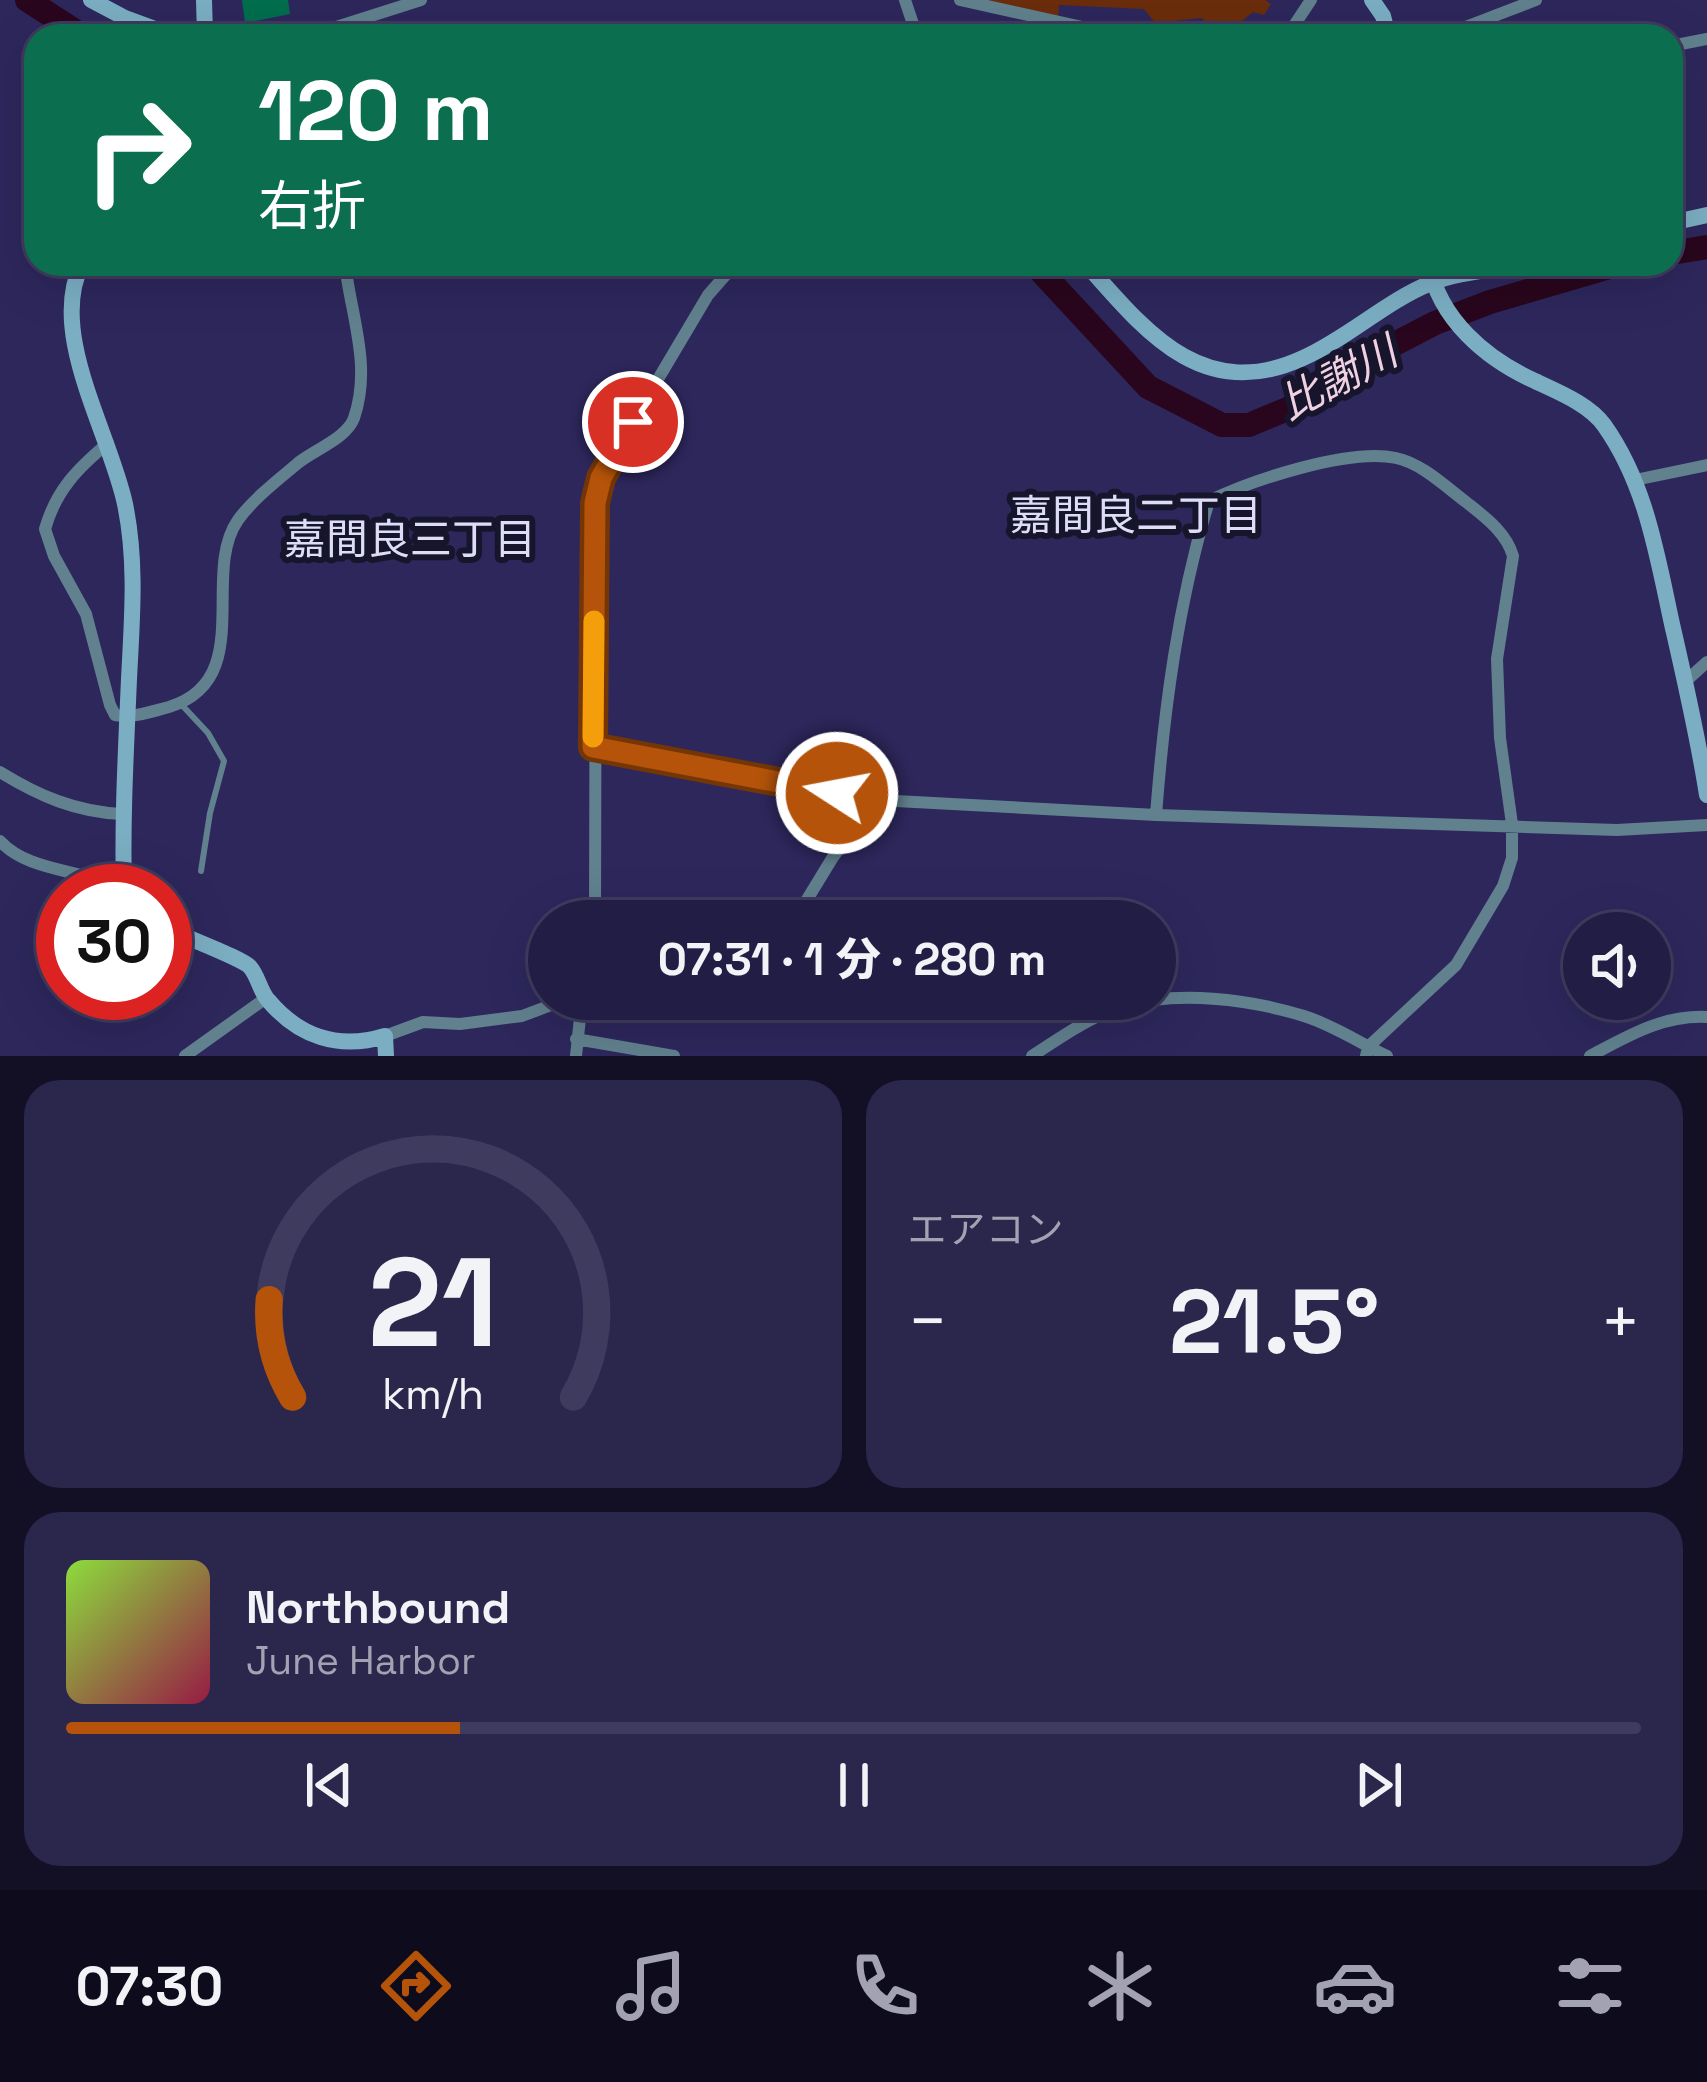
<!DOCTYPE html>
<html lang="ja">
<head>
<meta charset="utf-8">
<style>
	:root { --surface:#221d45; --page:#2a264c; --text:#f1f3f6; --muted:#a2a2b3; --line:#3f3b5e; --accent:#b45309 }
	body { margin:0; font-family:"Space Grotesk","Noto Sans JP",sans-serif; background:var(--page); color:var(--text); height:100vh; display:flex; flex-direction:column; font-size:45px; white-space:nowrap }
	* { box-sizing:border-box; margin:0 }
	p { font-size:39px; color:var(--muted) }
	.icon { flex:none; width:66px; height:66px; fill:none; stroke:currentColor; stroke-width:2; stroke-linecap:round; stroke-linejoin:round }
	.map { position:relative; height:1056px; overflow:hidden }
	.details { display:flex; flex-direction:column; gap:24px; padding:24px; background:#131026; flex:1 }
	.details>* { flex:none }
	.hud { position:absolute; left:24px; top:24px; width:1659px; height:252px; border-radius:36px; box-shadow:0 12px 48px #0002,0 0 0 3px var(--line); background:#0b6e4f; color:#fff; overflow:hidden }
	.controls { position:absolute; left:1563px; top:912px; display:grid; gap:24px }
	.controls a { display:grid; place-items:center; width:108px; height:108px; border-radius:50%; background:var(--surface); box-shadow:0 12px 48px #0002,0 0 0 3px var(--line); font-size:60px }
	.speed { position:absolute; left:36px; top:864px; display:flex; gap:24px; font-size:60px; font-weight:700; text-align:center }
	.speed>* { display:grid; place-content:center; width:156px; height:156px; border-radius:50%; background:var(--surface); box-shadow:0 12px 48px #0002,0 0 0 3px var(--line); line-height:1 }
	.speed .limit { border:18px solid #d22; background:#fff; color:#111 }
	.pin { position:absolute; display:grid; place-items:center; width:102px; height:102px; color:#fff; margin:-51px; border:6px solid #fff; border-radius:50%; box-shadow:0 3px 12px #0007 }
	.me { position:absolute; width:132px; margin:-66px; rotate:281deg; stroke-linejoin:round; filter:drop-shadow(0 0 9px #0008) }
	.turn { display:flex; align-items:center; gap:42px; height:252px; padding:0 36px; font-size:54px }
	.turn .icon { width:156px; height:156px; stroke-width:2.5 }
	.turn b { display:block; font-size:84px; line-height:102px }
	.big { font-size:90px; font-weight:800; line-height:1.1 }
	.details .widget { flex:1; display:flex; flex-direction:column; justify-content:center; gap:18px; min-width:0; padding:0 42px; border-radius:36px; background:var(--page) }
	.details .dial { align-items:center; gap:0 }
	.dial svg { height:312px; overflow:visible; fill:none; stroke:var(--line); stroke-width:7; stroke-linecap:round; text-anchor:middle }
	.dial text { fill:var(--text); stroke:none }
	.song { display:flex; align-items:center; gap:36px }
	.cover { width:144px; height:144px; border-radius:18px; background:linear-gradient(135deg,hsl(90 70% 55%),hsl(340 70% 35%)) }
	.played { height:12px; border-radius:6px; background:linear-gradient(90deg,var(--accent) 25%,var(--line) 25%) }
	.keys { display:flex; justify-content:space-around; direction:ltr }
	.heat { display:flex; justify-content:space-between; align-items:center; font-size:66px; direction:ltr }
	.details .tiles { flex:1; display:grid; gap:24px; grid-template-columns:1fr 1fr }
	.widget:last-child { grid-column:span 2 }
	.trip { position:absolute; left:528px; top:900px; width:648px; height:120px; border-radius:60px; background:var(--surface); box-shadow:0 12px 48px #0002,0 0 0 3px var(--line); font-weight:800; line-height:120px; text-align:center }
	.dock { display:flex; height:192px; justify-content:space-around; align-items:center; background:#0e0c1c; color:var(--muted) }
	.dock .icon { width:84px; height:84px }
	.dock .current { color:var(--accent) }
	.dock b { font-size:54px; color:var(--text) }
	.map>svg:first-child { display:block }
</style>
</head>
<body>
<div class="map">
<svg width="1707" height="1056" viewBox="0 0 1707 1056">
	<rect width="100%" height="100%" fill="#2d275c"/>
	<path fill="#6b2d0c" d="M982 0H1265L1271 4 1264 15 1253 12 1235 27 1212 36 1202 18 1155 23 1144 9 1059 5 1058 20Z"/>
	<g fill="none" stroke-linecap="round" stroke-linejoin="round">
		<path stroke="#29061d" stroke-width="24" d="M27 0 83 36
			M1671 253 1707 247
			M1034 264 1148 387 1222 425H1249L1330 391 1383 350 1435 323 1490 302 1620 264"/>
	</g>
	<path fill="#006e4d" d="M242 0H288L290 14 245 23Z"/>
	<g fill="none" stroke-linecap="round" stroke-linejoin="round">
		<path stroke="#61818e" stroke-width="6" d="M180 703 208 733 224 761 210 813 201 871"/>
		<path stroke="#61818e" stroke-width="12" d="M905 0 917 36
			M960 0 1123 36
			M308 36 421 0
			M1287 36 1311 0
			M1442 36 1536 0
			M1671 46 1707 39
			M108 443C78 468 56 490 45 529L54 556 86 614 110 705 115 715C134 718 150 712 169 707 257 680 200 574 238 520 253 499 278 480 298 463 314 450 347 438 354 418 372 366 351 316 345 264
			M1635 480 1707 465
			M1687 680 1707 662
			M593 747 877 800 1156 815 1617 830 1707 825
			M0 772C39 796 76 812 122 814
			M1156 815C1164 710 1178 603 1209 501 1252 480 1349 448 1396 458 1421 463 1445 486 1466 502 1485 517 1506 532 1513 556L1497 659 1500 738 1512 824V858L1503 886 1456 965 1368 1047 1366 1056
			M0 841C31 874 85 868 123 891
			M595 921 596 494 613 455 708 295 730 270 741 264
			M609 921 649 915 758 921
			M764 921 797 916 833 857 877 800
			M385 1036 423 1022 460 1024 522 1016 567 999
			M576 1039 674 1056
			M185 1056 266 998
			M576 1056 582 999
			M1032 1056C1060 1038 1089 1017 1121 1007 1177 990 1249 999 1304 1016 1333 1025 1360 1043 1387 1056
			M1590 1056C1628 1036 1662 1015 1707 1017"/>
		<path stroke="#7baec3" stroke-width="16" d="M91 0 125 18 174 36
			M204 0 205 36
			M1372 0 1383 16 1388 36
			M1671 223 1707 215
			M82 264C47 332 110 433 125 504 137 562 132 619 129 679 126 750 122 820 124 891
			M1086 264C1146 332 1203 404 1303 358 1348 338 1386 301 1431 283 1458 272 1493 270 1522 264
			M1429 264C1439 319 1486 359 1535 381 1558 392 1589 404 1604 425 1646 484 1657 555 1672 624 1685 681 1698 737 1707 795
			M165 927C181 936 242 958 250 967 258 976 260 991 268 1000 299 1037 339 1050 385 1036L386 1056"/>
	</g>
	<g fill="none" stroke-linecap="round" stroke-linejoin="round">
		<defs>
			<path id="route" d="M633 422 601 478 595 503 593 747 837 793"/>
		</defs>
		<use href="#route" stroke="#753606" stroke-width="30"/>
		<use href="#route" stroke="#b45309" stroke-width="21"/>
		<path stroke="#f59e0b" stroke-width="21" d="M593 737 594 621"/>
	</g>
	<g text-anchor="middle" dominant-baseline="central" stroke-width="12" stroke-linejoin="round" paint-order="stroke">
		<g font-size="42" font-style="italic" fill="#f0d1e2" stroke="#16152c">
			<text transform="translate(1338 378) rotate(-28)">比謝川</text>
		</g>
		<g font-size="42" fill="#ddddf8" stroke="#16152c">
			<text x="1136" y="515">嘉間良二丁目</text>
			<text x="410" y="539">嘉間良三丁目</text>
		</g>
	</g>
</svg>
<div class="controls">
<a><svg class="icon" aria-label="sound" viewBox="0 0 24 24"><path d="M4 9h4l5-4v14l-5-4H4zM17 9q2 3 0 6"/></svg></a>
</div>
<div class="speed"><div class="limit">30</div></div>
<div class="pin" style="left:633px;top:422px;background:#d93025"><svg class="icon" aria-label="arrive" viewBox="0 0 24 24"><path d="M6 21V4h12l-3 4 3 4H6"/></svg></div>
<svg class="me" style="left:837px;top:793px" viewBox="-20 -20 40 40"><circle r="17" fill="#b45309" stroke="#fff" stroke-width="3"/><path d="M0-11L8 9 0 5-8 9z" fill="#fff"/></svg>
<div class="trip">07:31 · 1 分 · 280 m</div>
<div class="hud">
<div class="turn"><svg class="icon" aria-label="right" viewBox="0 0 24 24"><path d="M7 20v-9h11M14 6l5 5-5 5"/></svg><div><b>120 m</b>右折</div></div>
</div>
</div>
<section class="details">
<div class="tiles">
<div class="widget dial"><svg viewBox="0 0 100 80">
<path d="M14 69A42 42 0 1 1 86 69"/>
<path d="M14 69A42 42 0 0 1 8 44" stroke="#b45309"/>
<text x="50" y="56" font-size="32" font-weight="700">21</text>
<text x="50" y="72" font-size="11">km/h</text>
</svg></div>
<div class="widget"><p>エアコン</p>
<div class="heat"><a>−</a><b class="big">21.5°</b><a>+</a></div>
</div>
<div class="widget">
<div class="song"><i class="cover"></i><div><b>Northbound</b><p>June Harbor</p></div></div>
<div class="played"></div>
<div class="keys"><svg class="icon" aria-label="previous" viewBox="0 0 24 24"><path d="M18 5L8 12l10 7zM5 5v14"/></svg><svg class="icon" aria-label="pause" viewBox="0 0 24 24"><path d="M8 5v14M16 5v14"/></svg><svg class="icon" aria-label="next" viewBox="0 0 24 24"><path d="M6 5l10 7-10 7zM19 5v14"/></svg></div>
</div>
</div>
</section>
<nav class="dock">
<b>07:30</b>
<svg class="icon current" aria-label="directions" viewBox="0 0 24 24"><path d="M12 3l9 9-9 9-9-9zM9 14v-3h6M13 9l2 2-2 2"/></svg>
<svg class="icon" aria-label="music" viewBox="0 0 24 24"><path d="M9 18V5l10-2v13"/><circle cx="6" cy="18" r="3"/><circle cx="16" cy="16" r="3"/></svg>
<svg class="icon" aria-label="phone" viewBox="0 0 24 24"><path d="M5 4h4l2 5-3 2q2 4 5 5l2-3 5 2v4C11 20 4 13 5 4z"/></svg>
<svg class="icon" aria-label="climate" viewBox="0 0 24 24"><path d="M12 3v18M4 7l16 10M4 17L20 7"/></svg>
<svg class="icon" aria-label="car" viewBox="0 0 24 24"><path d="M5 17H2v-5l4-1 3-4h7l3 4 3 1v5h-3M9 17h6M6 11h13"/><circle cx="7" cy="17" r="2"/><circle cx="17" cy="17" r="2"/></svg>
<svg class="icon" aria-label="filters" viewBox="0 0 24 24"><path d="M4 7h16M4 17h16"/><circle cx="9" cy="7" r="2"/><circle cx="15" cy="17" r="2"/></svg>
</nav>
</body>
</html>
